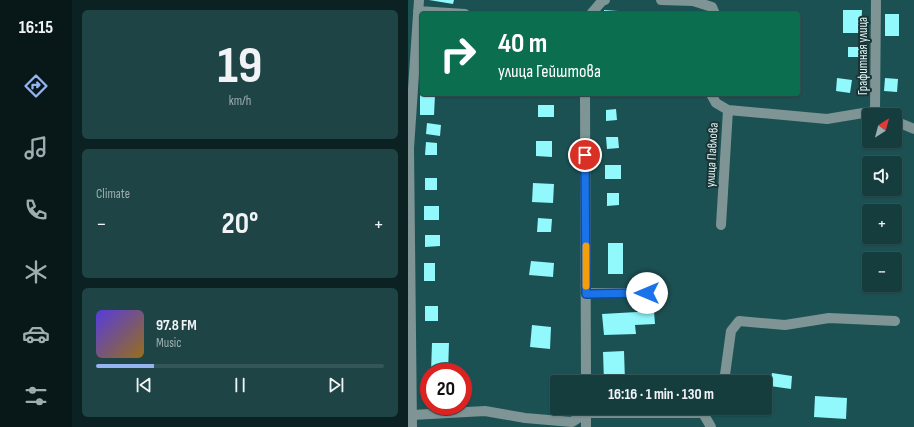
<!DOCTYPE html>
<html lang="en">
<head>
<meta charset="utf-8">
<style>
	:root { --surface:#153d3e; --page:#1e4445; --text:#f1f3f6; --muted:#9daeb0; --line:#345658; --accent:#95b2f1 }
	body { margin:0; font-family:"Sofia Sans Condensed",sans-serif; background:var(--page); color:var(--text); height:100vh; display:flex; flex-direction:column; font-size:15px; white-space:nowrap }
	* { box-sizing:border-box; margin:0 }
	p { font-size:13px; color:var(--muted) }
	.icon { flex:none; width:22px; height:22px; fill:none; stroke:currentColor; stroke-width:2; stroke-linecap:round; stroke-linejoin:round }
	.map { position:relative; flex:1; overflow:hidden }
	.details { display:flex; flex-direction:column; gap:10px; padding:10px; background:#0c2222; width:336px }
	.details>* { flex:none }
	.guide { position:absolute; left:12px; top:12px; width:380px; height:84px; border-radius:4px; box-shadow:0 1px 3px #0004,0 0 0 1px var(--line); background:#0b6e4f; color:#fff; overflow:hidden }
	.needle { width:26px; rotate:36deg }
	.tools { position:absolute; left:454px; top:108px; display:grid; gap:8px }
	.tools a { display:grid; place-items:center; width:40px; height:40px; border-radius:4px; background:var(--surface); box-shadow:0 1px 3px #0004,0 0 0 1px var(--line); font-size:20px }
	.speed { position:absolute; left:12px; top:363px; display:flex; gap:8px; font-size:20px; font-weight:700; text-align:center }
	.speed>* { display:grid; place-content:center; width:52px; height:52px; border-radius:50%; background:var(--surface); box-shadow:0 1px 3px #0004,0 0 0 1px var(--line); line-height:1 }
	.speed .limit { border:6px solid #d22; background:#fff; color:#111 }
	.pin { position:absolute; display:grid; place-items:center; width:34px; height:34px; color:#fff; margin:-17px; border:2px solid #fff; border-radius:50%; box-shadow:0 1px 4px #0007 }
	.me { position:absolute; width:44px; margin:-22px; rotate:270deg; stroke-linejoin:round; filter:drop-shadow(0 0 3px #0008) }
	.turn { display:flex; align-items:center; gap:14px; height:84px; padding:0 12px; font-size:18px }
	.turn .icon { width:52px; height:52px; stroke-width:2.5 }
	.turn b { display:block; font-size:28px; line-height:34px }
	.big { font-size:30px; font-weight:700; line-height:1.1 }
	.details .widget { flex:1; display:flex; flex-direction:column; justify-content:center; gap:6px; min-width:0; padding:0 14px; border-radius:6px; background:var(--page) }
	.details .dial { align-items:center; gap:0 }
	.dial b { font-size:52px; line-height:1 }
	.song { display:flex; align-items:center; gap:12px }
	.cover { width:48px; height:48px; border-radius:6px; background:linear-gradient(135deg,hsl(250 70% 55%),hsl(40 70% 35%)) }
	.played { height:4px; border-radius:2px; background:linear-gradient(90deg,var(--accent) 20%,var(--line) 20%) }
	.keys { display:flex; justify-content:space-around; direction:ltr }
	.heat { display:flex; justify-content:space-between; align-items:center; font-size:22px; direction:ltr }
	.trip { position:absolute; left:142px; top:375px; width:222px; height:40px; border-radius:4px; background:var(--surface); box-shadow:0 1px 3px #0004,0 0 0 1px var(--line); font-weight:700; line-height:40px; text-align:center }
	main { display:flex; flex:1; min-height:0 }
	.tab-bar { display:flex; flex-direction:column; width:72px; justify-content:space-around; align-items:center; background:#081819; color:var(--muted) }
	.tab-bar .icon { width:28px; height:28px }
	.tab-bar .on { color:var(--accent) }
	.tab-bar b { font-size:18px; color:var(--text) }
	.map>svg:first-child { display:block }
</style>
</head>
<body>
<main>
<nav class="tab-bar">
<b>16:15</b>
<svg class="icon on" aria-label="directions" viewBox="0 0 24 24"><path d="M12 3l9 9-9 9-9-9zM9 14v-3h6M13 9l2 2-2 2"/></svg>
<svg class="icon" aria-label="music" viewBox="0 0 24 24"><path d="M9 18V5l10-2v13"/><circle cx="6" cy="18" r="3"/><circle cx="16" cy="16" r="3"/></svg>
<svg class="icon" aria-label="phone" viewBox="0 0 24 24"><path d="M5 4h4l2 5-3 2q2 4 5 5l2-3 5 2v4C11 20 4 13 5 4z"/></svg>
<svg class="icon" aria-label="climate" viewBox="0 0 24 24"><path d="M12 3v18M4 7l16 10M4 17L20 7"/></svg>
<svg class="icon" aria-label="car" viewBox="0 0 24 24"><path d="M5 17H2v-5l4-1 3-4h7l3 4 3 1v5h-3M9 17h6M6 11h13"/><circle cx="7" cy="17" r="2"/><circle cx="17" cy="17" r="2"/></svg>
<svg class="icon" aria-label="filters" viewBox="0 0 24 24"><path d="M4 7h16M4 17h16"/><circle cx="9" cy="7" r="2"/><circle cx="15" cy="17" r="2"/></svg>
</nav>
<section class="details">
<div class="widget dial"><b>19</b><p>km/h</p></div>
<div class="widget"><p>Climate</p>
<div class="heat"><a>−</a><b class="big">20°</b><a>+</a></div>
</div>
<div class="widget">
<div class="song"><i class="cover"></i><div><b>97.8 FM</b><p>Music</p></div></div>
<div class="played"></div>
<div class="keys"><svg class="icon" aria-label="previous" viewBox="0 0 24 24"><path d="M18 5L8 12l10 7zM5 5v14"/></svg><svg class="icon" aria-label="pause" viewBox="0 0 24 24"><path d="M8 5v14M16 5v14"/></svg><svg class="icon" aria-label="next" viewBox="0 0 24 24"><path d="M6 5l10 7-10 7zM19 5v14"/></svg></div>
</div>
</section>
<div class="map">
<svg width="506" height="427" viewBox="0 0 506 427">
	<rect width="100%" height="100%" fill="#1c5153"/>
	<path fill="#91f8fc" d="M21 0H46L45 4Z
		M196 10 210 11V14H196Z
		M435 10H454L453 33H435Z
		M477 14H491V36H477Z
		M440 47H451V57H440Z
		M429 78 444 80 442 93 428 91Z
		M477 78 490 79 489 92 476 91Z
		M12 95H27L26 115H12Z
		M130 105H146V117H130Z
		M208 109 209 120 198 121V110Z
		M19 123 33 125 32 136 18 134Z
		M198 137H210L211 148 199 149Z
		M128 141H144V157L128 156Z
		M18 142 29 143V155H17Z
		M197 165H213V179H197Z
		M17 178H29V190H17Z
		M125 183 146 184 145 203 124 202Z
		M199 193H211V205L199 206Z
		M16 206H31V220H16Z
		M130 218 144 219 143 232H129Z
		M17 235H32V246L17 247Z
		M200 243H215V274H200Z
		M123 261 146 263 145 277 121 275Z
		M16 263H27V281H16Z
		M17 306H30V321H17Z
		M246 311 247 324 227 325 228 334 196 335 194 314Z
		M124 325 143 327 142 349 122 347Z
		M24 343H41L40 372H23Z
		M216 351 217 381 196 382 195 352Z
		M364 373 384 376 383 389 362 386Z
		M407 396 439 398 438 419 406 417Z"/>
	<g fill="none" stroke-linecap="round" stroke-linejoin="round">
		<path stroke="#7e9495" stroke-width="10" d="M253 0 285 1 304 7 307 14
			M10 11 57 14
			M183 14 194 1 197 0
			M177 94 178 382
			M303 94 308 103 320 110 313 225
			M320 110 419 119 467 111 475 115
			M467 111 468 0
			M487 121 506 129
			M178 293H239
			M316 382 323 331 331 321 377 325 421 318 487 321
			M178 409V427
			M295 413 303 427
			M4 415 77 411 117 418 164 422 178 413H295
			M4 427 1 148 11 0"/>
	</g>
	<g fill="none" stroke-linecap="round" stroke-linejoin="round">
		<defs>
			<path id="route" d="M177 155 178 294 239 293"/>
		</defs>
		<use href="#route" stroke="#114b97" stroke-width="10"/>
		<use href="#route" stroke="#1a73e8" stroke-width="7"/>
		<path stroke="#f59e0b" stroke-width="7" d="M178 246V286"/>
	</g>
	<g text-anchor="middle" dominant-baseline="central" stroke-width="4" stroke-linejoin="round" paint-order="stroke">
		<g font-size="13" fill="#d8f3f4" stroke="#1c3233">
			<text transform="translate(455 56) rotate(-90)">Графитная улица</text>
			<text transform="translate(304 155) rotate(-87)">улица Павлова</text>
		</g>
	</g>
</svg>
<div class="tools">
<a><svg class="needle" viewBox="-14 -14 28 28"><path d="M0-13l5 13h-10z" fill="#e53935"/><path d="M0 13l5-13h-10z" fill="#9daeb0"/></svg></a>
<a><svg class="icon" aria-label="sound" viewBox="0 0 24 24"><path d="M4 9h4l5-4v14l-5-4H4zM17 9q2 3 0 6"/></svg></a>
<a>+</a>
<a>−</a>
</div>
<div class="speed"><div class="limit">20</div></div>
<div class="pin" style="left:177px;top:155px;background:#d93025"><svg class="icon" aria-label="arrive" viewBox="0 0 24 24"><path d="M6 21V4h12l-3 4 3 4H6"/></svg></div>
<svg class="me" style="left:239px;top:293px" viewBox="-20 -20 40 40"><circle r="19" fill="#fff"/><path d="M0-13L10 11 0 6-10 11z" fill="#1a73e8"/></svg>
<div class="trip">16:16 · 1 min · 130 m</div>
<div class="guide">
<div class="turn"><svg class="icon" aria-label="right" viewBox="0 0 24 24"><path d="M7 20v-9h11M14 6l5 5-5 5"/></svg><div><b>40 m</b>улица Гейштова</div></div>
</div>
</div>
</main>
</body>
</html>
